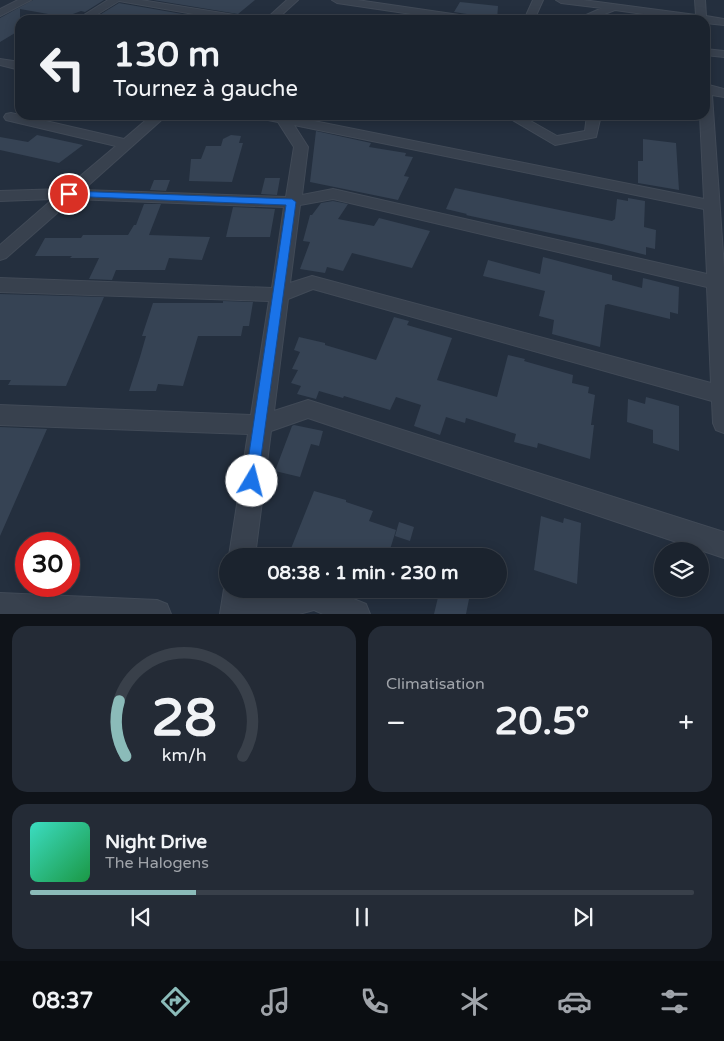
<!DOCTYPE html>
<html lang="fr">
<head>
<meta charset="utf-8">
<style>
	:root { --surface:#1b232e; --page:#242b36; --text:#f1f3f6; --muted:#a0a4aa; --line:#39404a; --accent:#8bbbb9 }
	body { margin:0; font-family:"Varela Round",sans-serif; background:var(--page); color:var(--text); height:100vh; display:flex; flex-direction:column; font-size:19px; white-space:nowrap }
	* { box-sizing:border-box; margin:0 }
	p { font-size:16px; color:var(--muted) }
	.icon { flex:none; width:28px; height:28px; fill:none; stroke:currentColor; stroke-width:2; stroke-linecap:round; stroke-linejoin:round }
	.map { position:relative; height:614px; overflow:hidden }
	.side { display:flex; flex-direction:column; gap:12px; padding:12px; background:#0f1319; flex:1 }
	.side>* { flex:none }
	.top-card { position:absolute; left:15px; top:15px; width:695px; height:105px; border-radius:15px; box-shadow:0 2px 12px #0003,0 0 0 1px var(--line); background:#1b232e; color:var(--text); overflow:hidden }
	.buttons { position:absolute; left:654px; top:542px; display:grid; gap:10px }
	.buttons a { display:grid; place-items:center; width:55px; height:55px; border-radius:50%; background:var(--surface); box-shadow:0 2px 12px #0003,0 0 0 1px var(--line); font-size:25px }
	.speed { position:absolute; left:15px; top:532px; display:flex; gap:10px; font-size:25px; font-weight:700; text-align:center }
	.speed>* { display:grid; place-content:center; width:65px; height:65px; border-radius:50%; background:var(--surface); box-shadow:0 2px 12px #0003,0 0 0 1px var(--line); line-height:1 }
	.speed .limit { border:8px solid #d22; background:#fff; color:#111 }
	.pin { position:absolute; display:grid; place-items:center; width:42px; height:42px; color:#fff; margin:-21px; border:2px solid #fff; border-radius:50%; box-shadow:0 1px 5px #0007 }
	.me { position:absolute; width:55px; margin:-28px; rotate:8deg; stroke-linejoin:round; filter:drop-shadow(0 0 4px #0008) }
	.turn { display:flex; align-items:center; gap:18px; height:105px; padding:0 15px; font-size:22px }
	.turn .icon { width:65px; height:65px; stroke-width:2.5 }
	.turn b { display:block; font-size:35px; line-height:42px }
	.big { font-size:38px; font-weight:800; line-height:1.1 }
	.side .tile { flex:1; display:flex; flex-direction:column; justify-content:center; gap:8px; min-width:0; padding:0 18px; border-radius:15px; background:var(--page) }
	.side .dial { align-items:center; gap:0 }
	.dial svg { height:130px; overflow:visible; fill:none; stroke:var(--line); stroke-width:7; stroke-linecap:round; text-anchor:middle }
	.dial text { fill:var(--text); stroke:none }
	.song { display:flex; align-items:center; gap:15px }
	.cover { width:60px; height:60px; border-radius:8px; background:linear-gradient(135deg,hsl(170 70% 55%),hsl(140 70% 35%)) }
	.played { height:5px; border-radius:2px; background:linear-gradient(90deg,var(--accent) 25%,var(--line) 25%) }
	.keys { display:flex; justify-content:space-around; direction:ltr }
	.heat { display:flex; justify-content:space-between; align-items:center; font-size:28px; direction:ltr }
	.side .tiles { flex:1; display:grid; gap:12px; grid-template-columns:1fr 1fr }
	.tile:last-child { grid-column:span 2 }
	.trip { position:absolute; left:219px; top:548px; width:288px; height:50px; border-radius:25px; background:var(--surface); box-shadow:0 2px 12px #0003,0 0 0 1px var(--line); font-weight:800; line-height:50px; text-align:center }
	.menu { display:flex; height:80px; justify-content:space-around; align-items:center; background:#0b0e12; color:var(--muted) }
	.menu .icon { width:35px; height:35px }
	.menu .active { color:var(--accent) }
	.menu b { font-size:22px; color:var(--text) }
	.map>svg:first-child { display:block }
</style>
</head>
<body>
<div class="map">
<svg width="724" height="614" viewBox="0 0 724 614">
	<rect width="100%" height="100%" fill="#242f3e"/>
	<path fill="#364354" d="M33 0H104L85 12 81 11 65 17 20 9V30L0 42V18Z
		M153 0H255L238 14Z
		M460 2 498 6 497 20H480L473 15 454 12Z
		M119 3 217 20 180 16 175 20H144L101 14Z
		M316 131 371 143 369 147 406 153 405 156 413 157 404 176 409 177 398 200 310 182Z
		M37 135 83 145 59 163 0 150V137L28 142Z
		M231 135 241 136 239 143H243L232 182 189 181 191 159H201L206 146H221L223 139Z
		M643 139 676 143 679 190 638 183V161H643Z
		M265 178H280L277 195 261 194Z
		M154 180H170L166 191 150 190Z
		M455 188 612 221 615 219 617 199 628 201V198L645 201 644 227 656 230 655 249 646 247V255L602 244 466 215 467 214 446 209Z
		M333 201 348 204 338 219 374 226 379 218 430 231 412 268 352 253 343 271 327 267 325 273 300 269 310 242 303 241 310 215H312L321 203Z
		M144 204H161L149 235 210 237 202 260 169 258 165 270H116L112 280 89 279 99 258H70L72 256H35L45 238H81L83 235H128L134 225H136Z
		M233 207 275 209 270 237H226Z
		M543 257 612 275V280L642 288 643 278 679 287 678 314 670 312V319L608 304 605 305 600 347 552 334 554 320 539 316 545 291 483 276 488 260 540 274Z
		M0 294 104 297 66 386 8 385 11 380H0Z
		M223 301 253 302 249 326H243L241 336H198L183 386 158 384 156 391H129L140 357 146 336H142L153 303H223Z
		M394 317 409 321 407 325 452 338 437 380 497 397 508 355 525 359 524 361 573 375 572 383 589 387 588 393 595 395 591 425H594L590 459 538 443 537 448 514 442 516 434 466 418 465 423 446 417 440 435 414 426 421 405 396 397 390 410 344 396 343 398 319 391 316 399 297 394 301 386 291 383 298 370 292 369 300 352 294 350 299 337 325 343V345L376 360Z
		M646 397 679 406V451L653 443V430L627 422 628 399 645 404Z
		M294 425 323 431 319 446 311 444 300 477 275 471 292 426Z
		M0 427 47 429 0 536Z
		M314 491 346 500V502L373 511 369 521 396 530 388 556H288Z
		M541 516 563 523 564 518 581 523 577 584 534 570Z
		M399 522 414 527 410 541 395 536Z
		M440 589H471L466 614H434Z"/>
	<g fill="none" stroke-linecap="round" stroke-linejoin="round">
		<defs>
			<path id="street" d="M18 0H31L0 16V9Z
				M108 0H141L247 17 252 20H228L119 1 88 20H76Z
				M287 0H298L276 20H265Z
				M332 0H357L473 17 478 20H452L337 3Z
				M533 0H543L534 20H524Z
				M556 0H583L696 15 695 0H705L706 16 724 19V25L705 23V20H686L615 10 589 20H575L602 8 561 3Z
				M705 49 724 51V57L705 55Z
				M0 59 20 62V70L0 65Z
				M705 84 724 89V97L712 95 724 268V433L716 430 713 423 712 401 313 289 288 299 274 411 308 400 724 532V558L308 418 271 431 255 556H229L248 434 0 425V405L251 415 269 301 0 292V278L272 288 284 207 73 199 6 258 0 260V245L53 199 0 201V191L65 189 116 146 6 120 4 117 6 114 11 113 124 139 152 115H167L83 190 286 197 294 147 278 122 258 118 256 115H284L704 199 700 115H705ZM294 125 704 209 707 274 333 189 302 195 308 147ZM333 199 707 287 711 383 312 276 290 283 300 205Z
				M504 115H520L557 136 585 131 587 115H601L596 137 555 145Z
				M228 579V589H250L249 599 290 589H329L366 604 370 614H323L314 610 299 614H220L224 589Z
				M0 593 157 600 167 604 171 614H0Z"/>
		</defs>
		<use href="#street" stroke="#414a57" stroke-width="2"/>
		<use href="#street" fill="#38414e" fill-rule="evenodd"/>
	</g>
	<path fill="#1a73e8" stroke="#114b97" d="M69 191 292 199 296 202 257 486 252 488 247 486 245 481 286 205 66 196 64 194Z"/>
</svg>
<div class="buttons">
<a><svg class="icon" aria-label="layers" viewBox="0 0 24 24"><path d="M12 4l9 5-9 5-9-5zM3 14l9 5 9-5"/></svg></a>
</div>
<div class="speed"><div class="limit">30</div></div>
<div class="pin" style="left:69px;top:194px;background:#d93025"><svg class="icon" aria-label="arrive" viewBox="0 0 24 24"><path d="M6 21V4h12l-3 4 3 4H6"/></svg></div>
<svg class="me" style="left:252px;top:481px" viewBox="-20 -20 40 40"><circle r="19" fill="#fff"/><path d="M0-13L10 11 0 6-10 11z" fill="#1a73e8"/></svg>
<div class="trip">08:38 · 1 min · 230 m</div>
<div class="top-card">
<div class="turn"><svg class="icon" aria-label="left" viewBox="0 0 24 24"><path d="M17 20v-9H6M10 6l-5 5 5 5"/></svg><div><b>130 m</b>Tournez à gauche</div></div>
</div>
</div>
<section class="side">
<div class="tiles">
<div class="tile dial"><svg viewBox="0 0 100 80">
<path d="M14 69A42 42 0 1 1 86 69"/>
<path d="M14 69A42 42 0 0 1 10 35" stroke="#8bbbb9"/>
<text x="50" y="56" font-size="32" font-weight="700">28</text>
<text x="50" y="72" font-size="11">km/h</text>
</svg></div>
<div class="tile"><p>Climatisation</p>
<div class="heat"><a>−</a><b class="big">20.5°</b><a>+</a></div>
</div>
<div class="tile">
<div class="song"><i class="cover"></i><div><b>Night Drive</b><p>The Halogens</p></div></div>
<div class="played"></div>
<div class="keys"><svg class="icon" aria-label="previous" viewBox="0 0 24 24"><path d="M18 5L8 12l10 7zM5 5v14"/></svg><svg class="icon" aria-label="pause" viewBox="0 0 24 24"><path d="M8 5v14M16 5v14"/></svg><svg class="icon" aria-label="next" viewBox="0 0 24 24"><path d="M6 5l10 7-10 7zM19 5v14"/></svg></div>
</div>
</div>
</section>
<nav class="menu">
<b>08:37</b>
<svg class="icon active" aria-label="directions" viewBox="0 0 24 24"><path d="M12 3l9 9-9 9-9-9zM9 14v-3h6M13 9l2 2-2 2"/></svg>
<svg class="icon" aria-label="music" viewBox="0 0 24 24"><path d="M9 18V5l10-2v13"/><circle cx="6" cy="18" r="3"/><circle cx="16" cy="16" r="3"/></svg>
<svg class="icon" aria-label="phone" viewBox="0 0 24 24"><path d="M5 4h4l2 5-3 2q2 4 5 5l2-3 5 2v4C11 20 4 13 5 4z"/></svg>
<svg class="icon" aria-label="climate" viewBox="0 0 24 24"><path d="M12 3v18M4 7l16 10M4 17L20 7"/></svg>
<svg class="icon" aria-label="car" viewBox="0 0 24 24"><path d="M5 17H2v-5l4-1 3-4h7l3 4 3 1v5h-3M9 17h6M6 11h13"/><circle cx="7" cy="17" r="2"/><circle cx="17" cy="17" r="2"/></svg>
<svg class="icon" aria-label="filters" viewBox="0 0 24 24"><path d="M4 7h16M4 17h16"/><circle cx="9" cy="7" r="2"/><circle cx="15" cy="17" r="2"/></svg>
</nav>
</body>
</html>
